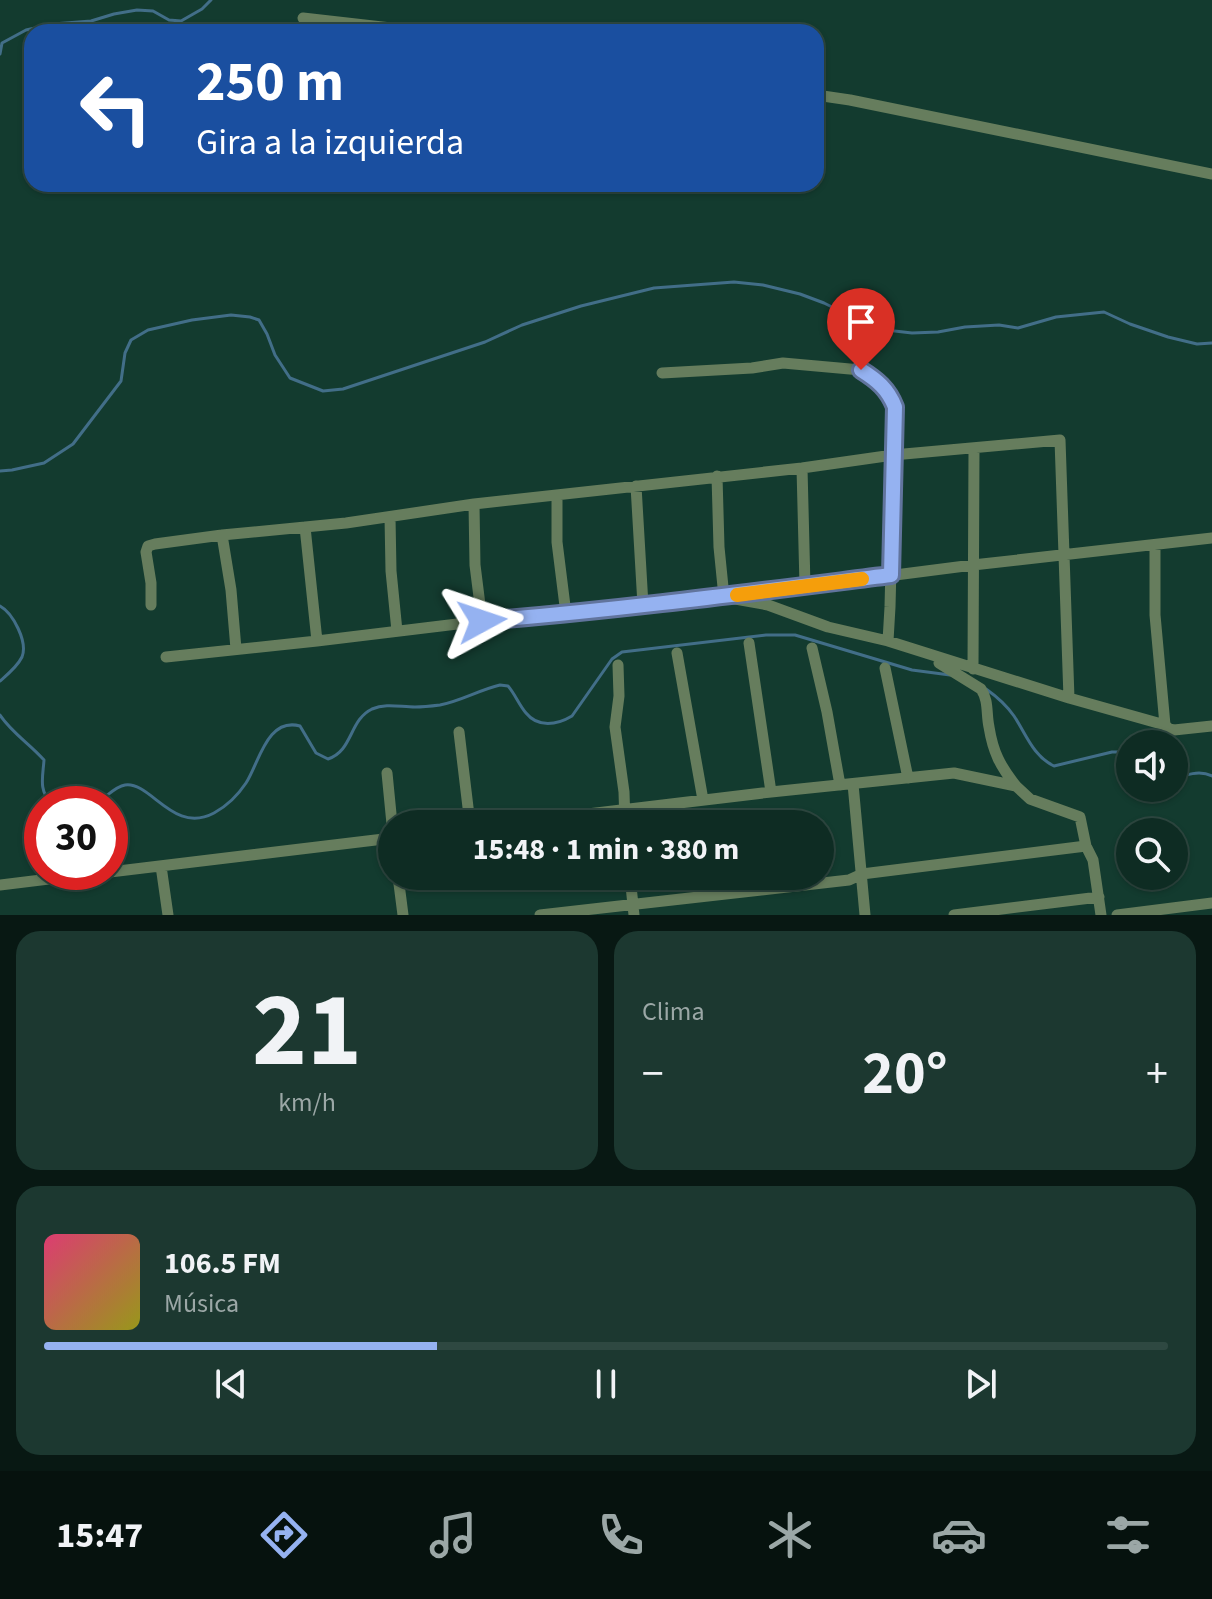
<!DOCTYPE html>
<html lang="es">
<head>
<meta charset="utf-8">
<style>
	:root { --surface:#0e2c23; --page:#1c3830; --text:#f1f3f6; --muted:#9ba7a6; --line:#2e4841; --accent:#95b2f1 }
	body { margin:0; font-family:"Source Sans 3",sans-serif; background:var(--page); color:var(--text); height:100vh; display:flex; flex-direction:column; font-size:30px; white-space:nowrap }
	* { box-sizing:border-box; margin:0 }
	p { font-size:26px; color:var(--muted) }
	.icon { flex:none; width:44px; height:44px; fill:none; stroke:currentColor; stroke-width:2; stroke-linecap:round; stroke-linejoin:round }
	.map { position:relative; height:915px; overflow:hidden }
	.side { display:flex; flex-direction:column; gap:16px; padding:16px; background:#081813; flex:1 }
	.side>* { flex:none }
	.top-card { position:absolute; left:24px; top:24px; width:800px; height:168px; border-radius:24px; box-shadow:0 2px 6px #0004,0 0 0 2px var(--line); background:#1a4fa0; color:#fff; overflow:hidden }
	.tools { position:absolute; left:1116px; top:730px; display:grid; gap:16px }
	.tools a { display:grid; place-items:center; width:72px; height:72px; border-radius:50%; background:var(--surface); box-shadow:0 2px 6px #0004,0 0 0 2px var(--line); font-size:40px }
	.speed { position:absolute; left:24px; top:786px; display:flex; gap:16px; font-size:40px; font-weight:700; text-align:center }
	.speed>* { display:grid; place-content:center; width:104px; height:104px; border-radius:50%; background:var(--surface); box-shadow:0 2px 6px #0004,0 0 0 2px var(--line); line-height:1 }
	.speed .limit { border:12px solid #d22; background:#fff; color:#111 }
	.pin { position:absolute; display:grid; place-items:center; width:68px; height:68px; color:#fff; margin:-82px -34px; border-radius:50% 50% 50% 0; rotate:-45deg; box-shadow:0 0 8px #0007 }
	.pin .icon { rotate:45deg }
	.me { position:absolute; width:88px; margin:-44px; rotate:85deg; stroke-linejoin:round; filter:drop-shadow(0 0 6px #0008) }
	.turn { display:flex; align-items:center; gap:28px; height:168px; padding:0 40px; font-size:36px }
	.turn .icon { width:104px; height:104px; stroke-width:2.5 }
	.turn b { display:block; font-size:56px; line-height:68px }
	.big { font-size:60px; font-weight:700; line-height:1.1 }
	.side .widget { flex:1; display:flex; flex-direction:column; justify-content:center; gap:12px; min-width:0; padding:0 28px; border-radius:24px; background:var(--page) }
	.side .dial { align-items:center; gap:0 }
	.dial b { font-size:104px; line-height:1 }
	.song { display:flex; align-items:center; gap:24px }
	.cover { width:96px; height:96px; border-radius:12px; background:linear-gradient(135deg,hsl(340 70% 55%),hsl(60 70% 35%)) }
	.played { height:8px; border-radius:4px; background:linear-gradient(90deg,var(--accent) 35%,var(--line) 35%) }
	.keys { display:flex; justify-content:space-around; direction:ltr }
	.heat { display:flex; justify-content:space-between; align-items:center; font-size:44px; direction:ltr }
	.side .tiles { flex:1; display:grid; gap:16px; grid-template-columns:1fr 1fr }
	.widget:last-child { grid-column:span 2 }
	.trip { position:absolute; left:378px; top:810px; width:456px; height:80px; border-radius:40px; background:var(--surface); box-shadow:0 2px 6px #0004,0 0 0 2px var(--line); font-weight:700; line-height:80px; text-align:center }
	.tabs { display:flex; height:128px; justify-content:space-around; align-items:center; background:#06120e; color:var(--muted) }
	.tabs .icon { width:56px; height:56px }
	.tabs .selected { color:var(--accent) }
	.tabs b { font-size:36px; color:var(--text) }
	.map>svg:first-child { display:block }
</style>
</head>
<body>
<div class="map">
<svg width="1212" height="915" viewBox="0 0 1212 915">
	<rect width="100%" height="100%" fill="#133b2f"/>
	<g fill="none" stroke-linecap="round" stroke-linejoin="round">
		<path stroke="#426e88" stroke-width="3" d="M0 54 2 43 26 30 53 24 91 21 114 14 137 10 153 11 169 20 181 21 202 9 211 0
			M0 471 12 470 44 463 73 444 121 381 125 353 131 340 148 330 192 320 231 315 250 317 259 320 267 334 275 355 290 378 323 391 343 389 485 342 522 325 581 306 654 288 734 282 763 285 800 294 824 303 862 322 886 330 912 333 938 332 965 327 999 325 1018 328 1056 317 1104 312 1130 324 1168 337 1197 344 1212 343
			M0 606C13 613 28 642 22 657 17 667 8 674 0 681
			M986 689C996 696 1007 706 1014 716 1026 734 1033 756 1054 766L1112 752H1120L1130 765
			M0 715C12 733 30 744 44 760 43 776 38 791 52 804
			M1174 781C1185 774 1200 770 1212 776
			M1149 788 1154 791 1164 788
			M93 804C105 800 113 787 125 785 151 781 173 835 214 813 227 806 238 795 246 783 259 763 267 717 300 726L316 753 328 759C353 751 349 720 372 709 386 703 400 707 415 707 423 707 432 706 440 705 461 701 479 690 500 685L508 686C515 694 519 705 526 713 538 728 557 725 572 716L612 659 622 652 766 635H795L912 670 950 675"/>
		<path stroke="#667d5d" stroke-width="11" d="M303 18 426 32
			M816 95 850 100 1212 174
			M662 373 752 368 783 363 861 370 882 385 889 394 895 407 890 607 888 641
			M802 468 805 586
			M717 476 719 547 724 597 768 605 828 627 888 641 1069 698
			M636 486 643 605
			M557 495V542L566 614
			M474 504 475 565 482 621
			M390 517 391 571 397 631
			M305 527 317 641
			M222 535 231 590 236 649
			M1155 545V615L1165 725 1169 729 1174 730 1212 726
			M151 605V583L146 552 148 546 155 544 222 535 346 523 474 504 802 468 893 455 1060 440 1069 698 1165 725
			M749 643 771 792
			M812 648 827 712 840 785
			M677 653 703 800
			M166 657 317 641 482 621 566 614 724 597 973 565 1212 538
			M939 663 981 689C989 701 986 713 989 727 993 752 1000 766 1016 786
			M618 665 619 696 615 727 624 792 625 824
			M885 668 908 778
			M973 669 974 448
			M459 732 470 824
			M387 773 392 824
			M853 784 865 915
			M504 824 771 792 954 773 1016 786 1030 799 1080 817 1086 846
			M161 866 168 915
			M110 872 392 838
			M398 876 403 915
			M630 876 634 915
			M0 885 106 872
			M540 915 849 880 862 874 1086 846 1093 860 1101 915
			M954 915 1099 897
			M1117 915 1212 903"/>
	</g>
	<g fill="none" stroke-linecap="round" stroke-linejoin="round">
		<defs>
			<path id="route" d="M482 621C619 610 755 592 891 575L895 407C888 389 877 380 861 370"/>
		</defs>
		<use href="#route" stroke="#61749d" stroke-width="20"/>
		<use href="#route" stroke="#95b2f1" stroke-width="14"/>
		<path stroke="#f59e0b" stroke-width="14" d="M737 595 862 579"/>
	</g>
</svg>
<div class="tools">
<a><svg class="icon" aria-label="sound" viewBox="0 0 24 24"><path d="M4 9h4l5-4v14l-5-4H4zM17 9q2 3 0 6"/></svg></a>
<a><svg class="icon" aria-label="search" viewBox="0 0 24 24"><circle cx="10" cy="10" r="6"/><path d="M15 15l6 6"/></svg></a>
</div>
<div class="speed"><div class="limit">30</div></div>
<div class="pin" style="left:861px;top:370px;background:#d93025"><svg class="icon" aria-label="arrive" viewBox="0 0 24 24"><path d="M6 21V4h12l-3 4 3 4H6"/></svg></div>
<svg class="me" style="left:482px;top:621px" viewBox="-20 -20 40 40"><path d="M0-17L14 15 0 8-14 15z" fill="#95b2f1" stroke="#fff" stroke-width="4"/></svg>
<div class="trip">15:48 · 1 min · 380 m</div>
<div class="top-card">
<div class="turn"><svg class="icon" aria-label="left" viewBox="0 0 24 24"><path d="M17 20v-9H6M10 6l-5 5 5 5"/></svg><div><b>250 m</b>Gira a la izquierda</div></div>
</div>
</div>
<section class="side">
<div class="tiles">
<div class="widget dial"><b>21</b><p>km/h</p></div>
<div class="widget"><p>Clima</p>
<div class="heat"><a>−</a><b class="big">20°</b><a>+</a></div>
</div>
<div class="widget">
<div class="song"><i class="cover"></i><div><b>106.5 FM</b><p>Música</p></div></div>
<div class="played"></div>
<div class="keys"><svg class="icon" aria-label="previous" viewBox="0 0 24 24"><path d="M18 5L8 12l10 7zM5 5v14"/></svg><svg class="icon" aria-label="pause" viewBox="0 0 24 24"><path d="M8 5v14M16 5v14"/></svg><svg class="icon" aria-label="next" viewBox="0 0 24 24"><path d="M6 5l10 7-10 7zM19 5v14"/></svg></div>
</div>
</div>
</section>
<nav class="tabs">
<b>15:47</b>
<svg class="icon selected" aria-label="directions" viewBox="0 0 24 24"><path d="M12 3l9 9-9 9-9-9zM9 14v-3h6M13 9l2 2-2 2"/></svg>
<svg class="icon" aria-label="music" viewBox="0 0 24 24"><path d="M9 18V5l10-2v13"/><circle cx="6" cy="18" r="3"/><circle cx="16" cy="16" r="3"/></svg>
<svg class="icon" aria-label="phone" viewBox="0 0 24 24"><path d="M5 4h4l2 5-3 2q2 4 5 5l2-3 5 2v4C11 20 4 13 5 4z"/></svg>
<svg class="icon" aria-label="climate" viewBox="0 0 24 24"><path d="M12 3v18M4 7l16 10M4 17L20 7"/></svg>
<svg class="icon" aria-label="car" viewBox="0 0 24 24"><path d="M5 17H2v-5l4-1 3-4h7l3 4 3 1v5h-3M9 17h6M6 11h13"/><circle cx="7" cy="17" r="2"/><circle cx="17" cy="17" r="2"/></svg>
<svg class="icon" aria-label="filters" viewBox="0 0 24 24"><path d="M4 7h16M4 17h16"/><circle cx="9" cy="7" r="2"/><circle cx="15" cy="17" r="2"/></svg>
</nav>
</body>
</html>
